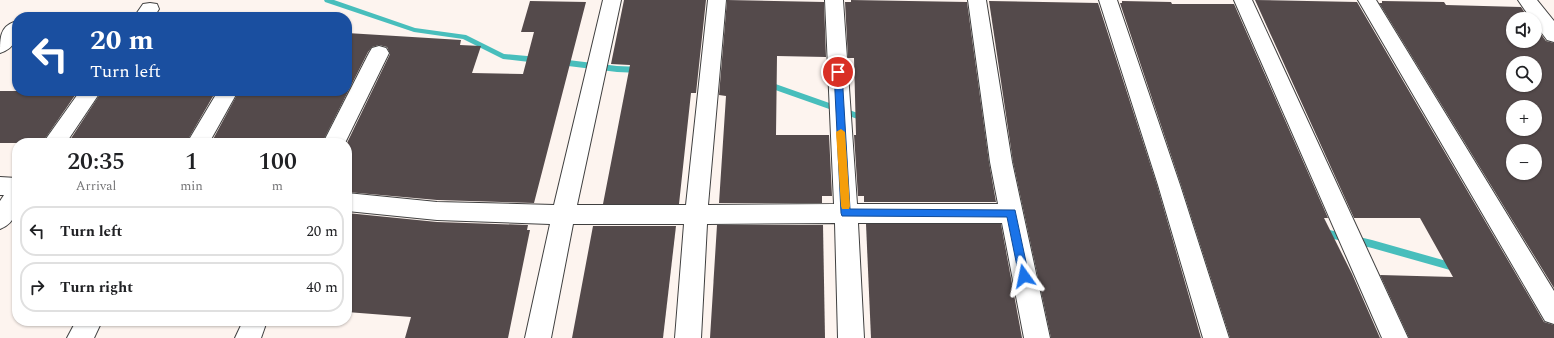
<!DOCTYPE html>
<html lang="en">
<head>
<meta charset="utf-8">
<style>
  body { margin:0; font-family:Spectral,serif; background:#f6f6f6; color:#202124; height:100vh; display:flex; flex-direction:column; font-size:15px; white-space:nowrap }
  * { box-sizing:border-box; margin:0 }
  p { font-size:13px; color:#757577 }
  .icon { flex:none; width:22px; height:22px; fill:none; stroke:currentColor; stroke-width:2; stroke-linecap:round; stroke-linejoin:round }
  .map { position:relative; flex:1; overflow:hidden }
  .side { position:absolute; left:12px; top:138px; width:340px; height:188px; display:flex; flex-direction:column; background:#fff; border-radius:16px; box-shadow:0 1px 3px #0004 }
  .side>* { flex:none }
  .hud { position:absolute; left:12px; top:12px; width:340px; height:84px; border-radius:16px; box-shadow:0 1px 3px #0004; background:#1a4fa0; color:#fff; overflow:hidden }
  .buttons { position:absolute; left:1506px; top:12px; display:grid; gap:8px }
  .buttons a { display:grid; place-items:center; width:36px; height:36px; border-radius:50%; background:#fff; box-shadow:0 1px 3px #0004; font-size:20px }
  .pin { position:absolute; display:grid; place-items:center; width:34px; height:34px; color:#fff; margin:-17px; border:2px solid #fff; border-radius:50%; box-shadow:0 1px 4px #0007 }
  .me { position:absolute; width:44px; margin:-22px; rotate:348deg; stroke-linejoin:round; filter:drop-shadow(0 0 3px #0008) }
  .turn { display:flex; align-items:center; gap:14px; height:84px; padding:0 12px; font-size:18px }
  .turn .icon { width:52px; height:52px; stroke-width:2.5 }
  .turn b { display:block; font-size:28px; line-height:34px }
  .eta { display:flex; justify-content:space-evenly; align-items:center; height:68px; text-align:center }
  .eta b { font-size:24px; font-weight:600; line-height:28px }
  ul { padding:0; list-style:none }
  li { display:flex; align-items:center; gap:12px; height:50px; margin:0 8px 6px; padding:0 4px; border:2px solid #e0e0e0; border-radius:16px }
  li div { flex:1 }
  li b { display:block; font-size:15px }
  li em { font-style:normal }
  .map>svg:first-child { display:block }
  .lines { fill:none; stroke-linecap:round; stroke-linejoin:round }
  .stream { fill:#48bebc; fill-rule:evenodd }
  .building { fill:#544a4b; fill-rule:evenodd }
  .minor-casing { stroke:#404040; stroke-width:2 }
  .minor { fill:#fff; fill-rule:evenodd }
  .route { fill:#1a73e8; stroke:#114b97 }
  .slow { fill:#f59e0b }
</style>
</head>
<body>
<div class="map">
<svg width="1554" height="338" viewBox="0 0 1554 338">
  <rect width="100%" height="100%" fill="#fdf4ef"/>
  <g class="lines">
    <g class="stream">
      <polygon points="324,0 334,0 415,28 466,35 504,54 538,57 542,60 538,63 503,59 463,39 414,32 325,2"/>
      <polygon points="560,59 617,66 640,67 644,70 640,73 617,72 560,65 556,62"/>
      <polygon points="767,81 869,117 870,119 866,122 764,86 763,84 764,82"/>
      <polygon points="1321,228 1372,240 1457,264 1460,265 1461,268 1460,271 1457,272 1372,248 1321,236 1318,235 1317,232 1318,229"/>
    </g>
  </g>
  <g class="building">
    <polygon points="624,0 706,0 696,93 691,93 679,204 603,204 630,65 611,64"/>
    <polygon points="727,0 824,2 826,57 777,56 776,135 829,135 832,196 822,196 822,203 719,203 726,96 719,95"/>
    <polygon points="851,0 967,2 989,162 996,202 864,202 864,196 858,196 854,135 856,135 854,58 848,58 845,2 851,2"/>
    <polygon points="1255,0 1357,2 1544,322 1554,325 1554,338 1409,338 1380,275 1453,277 1420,218 1354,218"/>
    <polygon points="530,1 586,2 534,203 437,200 347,192 347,143 390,54 387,47 379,45 372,47 368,52 322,143 211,143 239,91 347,91 347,33 461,40 460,45 481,46 472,73 523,74 534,32 521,32"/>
    <polygon points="989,1 1098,3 1157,185 1201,338 1051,338 1013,162"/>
    <polygon points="1122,1 1171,2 1172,4 1234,4 1328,218 1324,218 1352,274 1380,338 1230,338 1181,185 1120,3 1122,3"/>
    <path d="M 1382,1 L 1444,2 L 1446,5 L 1521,7 L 1529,19 L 1513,19 L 1513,41 L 1535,41 L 1535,26 L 1546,41 L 1554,43 L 1554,288 L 1379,3 L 1382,3 ZM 1513,63 L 1535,63 L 1535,85 L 1513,85 ZM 1513,107 L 1535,107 L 1535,129 L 1513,129 ZM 1513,151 L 1535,151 L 1535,173 L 1513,173 Z"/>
    <polygon points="0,91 78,91 42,143 0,143"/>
    <polygon points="102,91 216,91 186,143 68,143"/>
    <polygon points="347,213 437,222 528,225 527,230 530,230 508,338 405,338 411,317 347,312"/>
    <polygon points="866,224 1001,224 1022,338 871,338"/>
    <polygon points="717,225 823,225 825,338 710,338"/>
    <polygon points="593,226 676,226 663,338 572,338"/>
  </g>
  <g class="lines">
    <g class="minor-casing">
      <g id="minor">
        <polygon points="603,0 621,0 577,205 686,205 708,0 726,0 708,205 834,204 825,0 843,0 857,204 998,204 990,162 968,0 986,0 1012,162 1050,338 1024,338 1002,223 858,223 864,338 838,338 835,223 707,224 701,338 675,338 684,224 573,224 551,338 525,338 550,224 437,220 347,211 347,193 437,202 554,205"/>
        <polygon points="1099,0 1117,0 1180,185 1229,338 1203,338 1158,185"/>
        <polygon points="1234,0 1252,0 1408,338 1382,338"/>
        <polygon points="1358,0 1376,0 1554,291 1554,324 1545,321"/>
        <polygon points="1518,0 1537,0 1554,21 1554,42 1547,40 1535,24 1535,19 1531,19"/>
        <polygon points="150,3 157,4 159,9 154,17 134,17 143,4"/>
        <path d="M 14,22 L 17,23 C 17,37 16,48 0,53 C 0,38 0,27 14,22 Z"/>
        <polygon points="379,46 386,48 389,53 345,143 323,143 369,53 372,48"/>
        <polygon points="80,91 101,91 66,143 43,143"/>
        <polygon points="218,91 238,91 209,143 187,143"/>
        <path d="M 0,177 L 17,178 C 17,197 22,221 0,229 L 0,201 L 4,195 L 0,195 Z"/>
        <polygon points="76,321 102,321 94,338 67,338"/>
        <polygon points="243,321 267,321 261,338 235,338"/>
      </g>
    </g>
    <use href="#minor" class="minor"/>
  </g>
  <polygon class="route" points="838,69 842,72 850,209 1015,210 1029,276 1028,279 1024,280 1020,279 1019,276 1007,217 842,216 841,213 834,72"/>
  <polygon class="slow" points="841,129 845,132 850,206 849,209 842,209 841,206 836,132"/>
</svg>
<div class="buttons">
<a><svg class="icon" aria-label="sound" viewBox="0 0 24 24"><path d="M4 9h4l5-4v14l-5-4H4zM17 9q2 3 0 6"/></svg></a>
<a><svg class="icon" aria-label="search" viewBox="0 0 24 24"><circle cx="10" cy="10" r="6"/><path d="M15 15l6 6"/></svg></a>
<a>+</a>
<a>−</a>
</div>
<div class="pin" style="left:838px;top:72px;background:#d93025"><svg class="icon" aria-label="arrive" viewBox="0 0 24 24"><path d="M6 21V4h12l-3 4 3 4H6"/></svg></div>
<svg class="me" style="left:1024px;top:276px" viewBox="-20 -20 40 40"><path d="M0-17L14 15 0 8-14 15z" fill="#1a73e8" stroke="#fff" stroke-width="4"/></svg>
<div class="hud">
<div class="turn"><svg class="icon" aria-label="left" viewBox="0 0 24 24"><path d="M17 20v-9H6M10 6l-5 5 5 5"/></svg><div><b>20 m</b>Turn left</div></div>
</div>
<section class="side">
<div class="eta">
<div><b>20:35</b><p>Arrival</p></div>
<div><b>1</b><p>min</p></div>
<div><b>100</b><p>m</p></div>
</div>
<ul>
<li><svg class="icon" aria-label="left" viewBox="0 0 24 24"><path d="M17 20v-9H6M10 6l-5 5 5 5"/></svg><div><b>Turn left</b></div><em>20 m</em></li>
<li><svg class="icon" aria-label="right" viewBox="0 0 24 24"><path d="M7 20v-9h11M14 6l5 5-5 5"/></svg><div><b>Turn right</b></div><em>40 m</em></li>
</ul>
</section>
</div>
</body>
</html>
